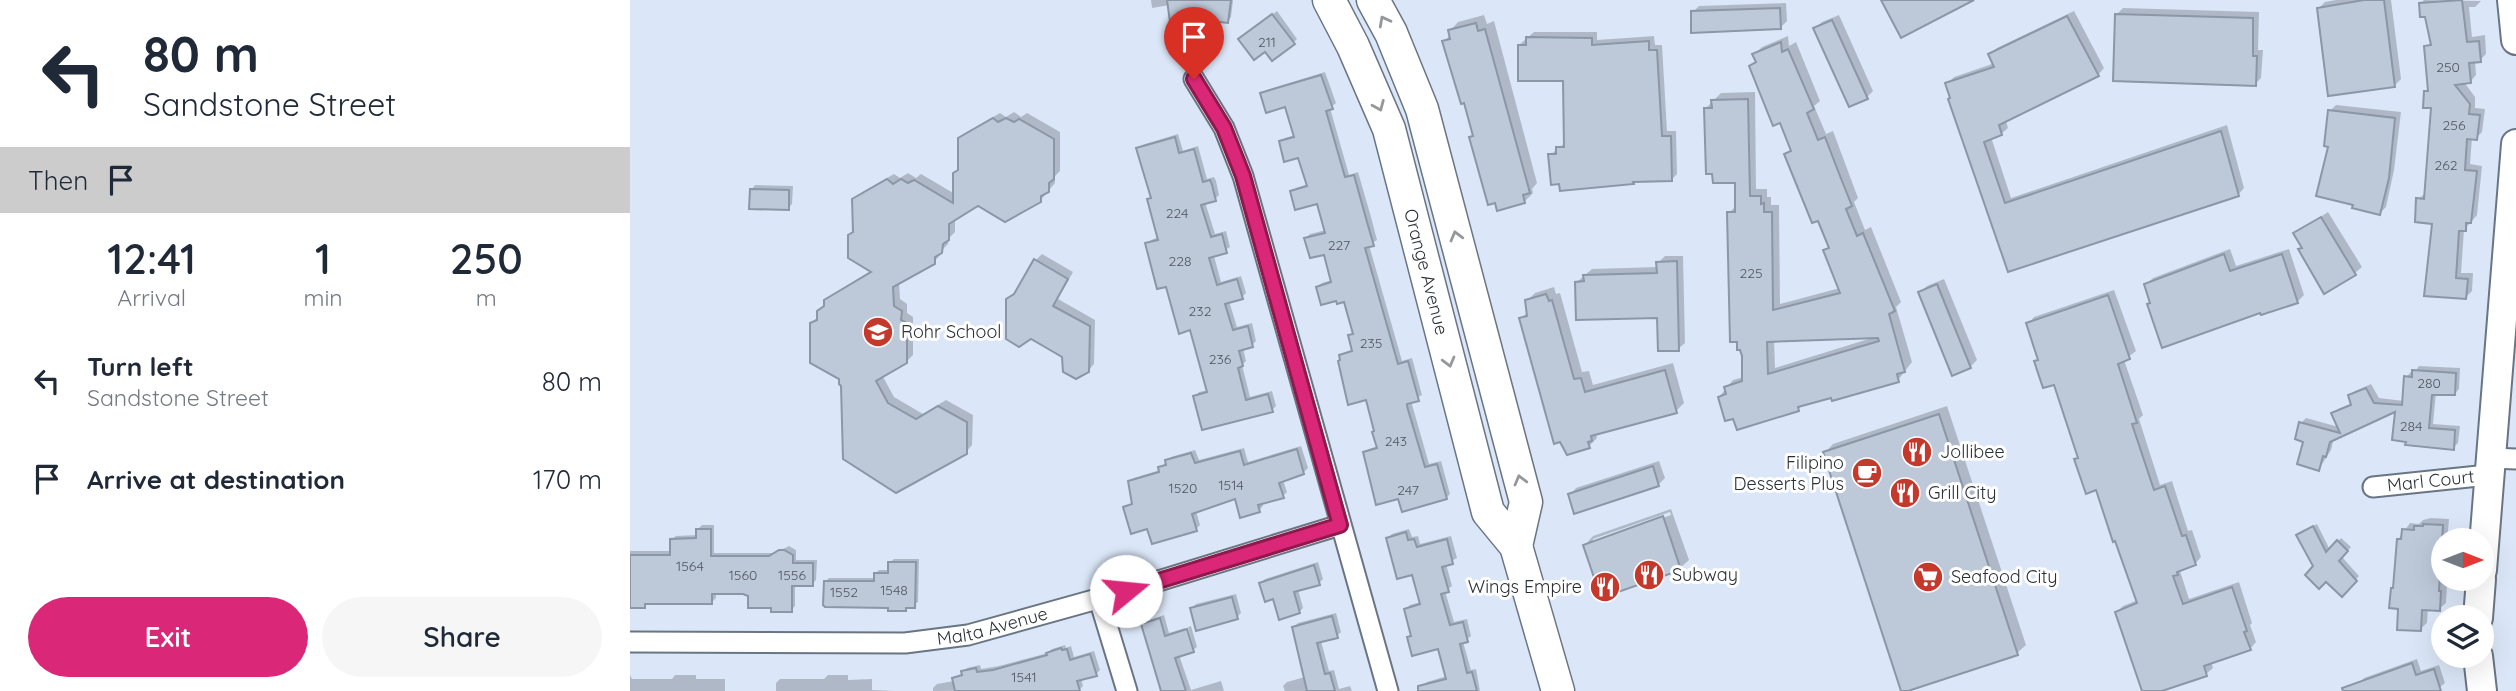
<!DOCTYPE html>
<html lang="en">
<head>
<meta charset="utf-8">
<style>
  body { margin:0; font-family:Quicksand,sans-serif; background:#f6f6f7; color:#1f2937; height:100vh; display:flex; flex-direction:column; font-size:26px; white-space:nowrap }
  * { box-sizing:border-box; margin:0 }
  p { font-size:23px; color:#747a83 }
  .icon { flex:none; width:38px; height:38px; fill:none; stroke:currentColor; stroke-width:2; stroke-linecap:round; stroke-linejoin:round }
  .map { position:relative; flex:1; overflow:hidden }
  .sheet { display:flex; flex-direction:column; background:#fff; width:630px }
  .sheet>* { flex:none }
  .guide { background:#fff; color:#1f2937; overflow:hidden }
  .needle { width:46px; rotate:90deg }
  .fabs { position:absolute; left:1801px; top:528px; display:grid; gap:14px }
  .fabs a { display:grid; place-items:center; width:63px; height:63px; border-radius:50%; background:#fff; box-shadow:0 7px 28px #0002; font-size:35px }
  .pin { position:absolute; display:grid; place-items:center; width:60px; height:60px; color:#fff; margin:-72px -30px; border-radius:50% 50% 50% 0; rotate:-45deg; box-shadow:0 0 7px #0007 }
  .pin .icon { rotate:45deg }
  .me { position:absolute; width:77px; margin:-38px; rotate:73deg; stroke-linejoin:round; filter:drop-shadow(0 0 5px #0008) }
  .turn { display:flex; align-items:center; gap:24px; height:147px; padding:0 28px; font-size:32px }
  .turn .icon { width:91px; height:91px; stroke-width:2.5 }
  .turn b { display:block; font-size:49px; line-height:60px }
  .then { display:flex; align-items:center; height:66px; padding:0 28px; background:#0003; gap:14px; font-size:26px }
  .eta { display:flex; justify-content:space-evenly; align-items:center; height:119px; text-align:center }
  .eta b { font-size:42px; font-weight:600; line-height:49px }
  .cta { display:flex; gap:14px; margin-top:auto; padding:14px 28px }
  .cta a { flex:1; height:80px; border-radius:42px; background:#db2777; color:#fff; font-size:28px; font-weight:600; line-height:80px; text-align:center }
  .cta a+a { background:#f6f6f7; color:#1f2937 }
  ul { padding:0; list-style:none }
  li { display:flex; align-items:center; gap:21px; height:98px; padding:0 28px }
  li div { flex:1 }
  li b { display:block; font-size:26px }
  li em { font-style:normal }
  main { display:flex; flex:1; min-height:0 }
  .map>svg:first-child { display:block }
  .shadow { fill:#0003; fill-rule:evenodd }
  .building { fill:#bdc9d9; stroke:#8b96a6; stroke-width:2; fill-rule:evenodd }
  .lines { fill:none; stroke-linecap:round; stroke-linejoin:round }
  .street-casing { stroke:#6a7584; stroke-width:23 }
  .secondary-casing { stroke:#6a7584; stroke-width:32 }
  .primary-casing { stroke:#6a7584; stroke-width:35 }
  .street { stroke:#fff; stroke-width:19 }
  .secondary { stroke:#fff; stroke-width:28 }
  .primary { stroke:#fff; stroke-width:32 }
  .oneway { stroke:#95989b }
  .route-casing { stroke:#8e194d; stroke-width:18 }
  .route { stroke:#db2777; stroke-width:12 }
  .labels { text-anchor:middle; stroke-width:6; stroke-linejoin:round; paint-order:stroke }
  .number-label { font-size:14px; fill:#505660 }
  .street-label { font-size:18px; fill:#2b3037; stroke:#fff }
  .poi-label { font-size:18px; fill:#2b3037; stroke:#fff; text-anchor:start }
</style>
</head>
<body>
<main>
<section class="sheet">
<div class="guide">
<div class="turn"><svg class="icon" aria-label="left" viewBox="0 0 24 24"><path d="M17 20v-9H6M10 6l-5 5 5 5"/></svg><div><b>80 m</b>Sandstone Street</div></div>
<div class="then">Then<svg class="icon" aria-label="arrive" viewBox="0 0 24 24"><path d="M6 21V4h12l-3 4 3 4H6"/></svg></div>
</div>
<div class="eta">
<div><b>12:41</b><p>Arrival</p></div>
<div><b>1</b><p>min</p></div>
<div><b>250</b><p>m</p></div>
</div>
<ul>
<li><svg class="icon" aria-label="left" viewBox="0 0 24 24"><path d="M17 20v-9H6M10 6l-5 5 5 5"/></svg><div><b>Turn left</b><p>Sandstone Street</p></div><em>80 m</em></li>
<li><svg class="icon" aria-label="arrive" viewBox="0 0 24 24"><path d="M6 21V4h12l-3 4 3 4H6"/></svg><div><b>Arrive at destination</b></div><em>170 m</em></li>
</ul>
<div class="cta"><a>Exit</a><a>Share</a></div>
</section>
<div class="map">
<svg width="1886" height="691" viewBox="0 0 1886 691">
  <rect width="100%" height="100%" fill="#dbe7f8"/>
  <g class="shadow">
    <polygon points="521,0 603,0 601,17 597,22 540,5 522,8"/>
    <polygon points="1706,0 1761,0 1771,79 1764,86 1689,8 1695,2"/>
    <polygon points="1794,0 1851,1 1845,7 1839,7 1842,37 1855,35 1856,54 1850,60 1845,60 1846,75 1840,82 1834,82 1845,97 1845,108 1855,109 1852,132 1846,138 1842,138 1840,164 1852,166 1847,215 1834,230 1831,273 1843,273 1842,291 1836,297 1796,295 1804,222 1788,199 1796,193 1803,107 1796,92 1799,88 1796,47 1802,41 1797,15 1790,4"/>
    <polygon points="1156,3 1157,21 1150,28 1063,12 1069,6"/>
    <polygon points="1493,8 1629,12 1628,50 1633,50 1631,78 1625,84 1487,14"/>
    <polygon points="647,11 667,39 663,43 636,49 615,35"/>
    <polygon points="1444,11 1474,68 1468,75 1376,121 1378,128 1371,134 1361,137 1381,198 1597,125 1614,188 1608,195 1379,270 1317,84 1324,77 1365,63 1360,54 1367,48"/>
    <polygon points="854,15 857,24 864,21 907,183 902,189 903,193 894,202 841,137 844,134 814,41 821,35 820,31 828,22"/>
    <polygon points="1209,15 1243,91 1237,97 1185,29 1192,22"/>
    <polygon points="904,32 967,32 967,40 1024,36 1025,45 1032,45 1037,131 1046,131 1047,174 1041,180 1005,180 1003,183 920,155 936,142 935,79 889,45"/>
    <path d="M 1158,36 L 1159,46 L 1166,42 L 1190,101 L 1184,106 L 1196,134 L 1203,131 L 1228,198 L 1224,202 L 1235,230 L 1241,227 L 1271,302 L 1266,307 L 1282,362 L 1268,380 L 1174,404 L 1168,409 L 1104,417 L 1089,397 L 1103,380 L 1114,377 L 1114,356 L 1099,213 L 1107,205 L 1106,181 L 1075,109 L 1091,93 L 1125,92 L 1126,189 L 1137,189 L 1137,197 L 1141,197 L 1141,205 L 1149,205 L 1150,304 L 1210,288 L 1195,250 L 1200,246 L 1156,154 L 1162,148 L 1151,121 L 1121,66 L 1127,60 L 1124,55 L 1132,47 ZM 1245,337 L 1145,368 L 1144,340 Z"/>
    <polygon points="695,72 706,103 700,108 719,175 728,172 741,217 747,240 739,245 772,361 782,358 792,395 781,401 799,464 811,461 820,494 816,498 769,497 735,453 739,449 748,446 737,398 711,355 723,349 720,336 724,331 715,300 687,287 692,283 702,280 695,252 676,238 680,234 696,230 688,201 662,192 666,188 678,184 670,156 651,142 655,138 665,135 656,105 632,94 636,90"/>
    <polygon points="1706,105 1771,112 1764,170 1756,207 1750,213 1700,145 1700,111"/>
    <polygon points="384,112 391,117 397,113 430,132 430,171 425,176 425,183 410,201 348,204 325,218 325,232 319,238 318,244 310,252 310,255 304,262 269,282 270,299 277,304 277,313 283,317 283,355 276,362 252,375 264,397 293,414 316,400 343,415 342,445 336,452 213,385 182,324 203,294 242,270 224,231 224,200 231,193 264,174 270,178 278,173 286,178 291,174 325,194 330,169 330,138 337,132 370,113 376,117"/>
    <polygon points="548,134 553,151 568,146 577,179 584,177 586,181 589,195 585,199 575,202 585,234 596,231 600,247 584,256 591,282 611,276 616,293 612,297 599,301 607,327 622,323 626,341 622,345 613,348 616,361 612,365 620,397 642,391 646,406 642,410 565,396 569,392 578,390 562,328 517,244 521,240 529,237 519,200 522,196 508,149 512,145"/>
    <polygon points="125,185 163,186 162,204 158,208 121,190"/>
    <polygon points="1698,212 1732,267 1725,273 1694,291 1670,249 1673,246 1665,234"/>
    <polygon points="1600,249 1606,266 1659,249 1674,295 1667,302 1522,302 1516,284 1523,278"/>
    <polygon points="412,254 443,272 428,299 465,320 464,364 458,371 434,356 377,300 388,291 405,261"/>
    <polygon points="1035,256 1053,256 1055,343 1048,349 1029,316 947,282 962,269 1028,267 1028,263"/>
    <polygon points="1314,279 1347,360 1340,367 1290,293 1297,286"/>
    <polygon points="924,287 926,294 930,293 952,372 959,371 963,385 1043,363 1054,403 1046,411 966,434 967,438 959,446 890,319 898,312 897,301 905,293"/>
    <polygon points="1484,290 1506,351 1494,360 1513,415 1509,419 1530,485 1542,481 1558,531 1562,530 1571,557 1565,564 1550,571 1559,599 1609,582 1622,623 1620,625 1626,642 1620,649 1581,662 1583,668 1576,674 1515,691 1487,612 1493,606 1508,600 1467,488 1450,456 1426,382 1406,361 1409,358 1398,324 1404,317"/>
    <polygon points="1789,366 1830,368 1829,389 1824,394 1806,393 1803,424 1830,426 1828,443 1823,448 1778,440 1767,409 1704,438 1701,450 1689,469 1675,440 1671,423 1676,418 1709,427 1703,414 1708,409 1722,403 1720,396 1725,391 1741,384 1749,398 1774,401 1776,377 1781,372 1784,373"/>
    <polygon points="1317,406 1396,645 1387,653 1273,691 1195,453 1203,444"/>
    <polygon points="671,446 678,468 674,472 653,480 657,492 653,496 632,502 633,506 629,510 606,497 566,511 570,525 566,529 518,527 495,508 504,502 500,482 504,478 530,470 530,468 541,457 565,450 569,460 614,448 618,462"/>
    <polygon points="1029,461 1035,478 1029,484 946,512 940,495 946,488"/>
    <path d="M 1041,509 L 1059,560 L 1050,568 L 955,545 L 963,536 ZM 1040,512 L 1041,515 L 963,543 L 963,539 Z"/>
    <polygon points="1801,518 1819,519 1817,541 1813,541 1813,579 1815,579 1815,585 1817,585 1816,603 1809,609 1798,608 1797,623 1790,629 1770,607 1765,586 1768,540 1780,523 1789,524 1793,520"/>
    <polygon points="1687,524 1700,550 1711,538 1721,547 1712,557 1729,576 1712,594 1685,566 1672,532"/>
    <polygon points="72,525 84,525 84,553 145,553 159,546 166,550 166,560 187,560 186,580 182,584 165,584 165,606 161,610 143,606 120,594 86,593 86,598 82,602 17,602 14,606 0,606 0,551 41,551 41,540 46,536 68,535 68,529"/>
    <polygon points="779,529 782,537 788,536 790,544 821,536 827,558 816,564 822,586 815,591 824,622 837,619 841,636 833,642 841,670 846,669 850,691 794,691 792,686 797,682 817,676 809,646 779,637 782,634 776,609 780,605 791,602 783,573 758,538 762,534"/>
    <polygon points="264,559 289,559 288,602 275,610 195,582 199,578 245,578 245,574 249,570 259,570 259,563"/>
    <polygon points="688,562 693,579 689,583 668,589 673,608 669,612 631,583 635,579"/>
    <polygon points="606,594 611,613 607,617 562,608 566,604"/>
    <polygon points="706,613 711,632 707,636 691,641 699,671 704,670 709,689 720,686 722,691 655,691 653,686 657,682 675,677 664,627 668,623"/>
    <polygon points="534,615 539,633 555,628 561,651 549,655 561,690 591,681 594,691 543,691 513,625 517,621"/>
    <polygon points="561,626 567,647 564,649 558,627"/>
    <polygon points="435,645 436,648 441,646 444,657 464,651 470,670 466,674 451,678 453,686 449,690 303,691 303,688 307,684 324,681 324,679 333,673 337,668 350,665 351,669 369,666 418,653 422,649"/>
    <polygon points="1787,659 1791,671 1809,665 1815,683 1809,688 1800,691 1731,691 1729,684 1734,678"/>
    <polygon points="0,675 2,679 42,679 45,675 66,675 66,679 95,679 95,691 0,691"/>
    <polygon points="198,675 218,675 218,680 242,679 242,690 265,691 146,691 146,683 150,679 194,679"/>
  </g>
  <g class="building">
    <polygon points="537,0 601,0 598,23 560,19 540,22"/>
    <polygon points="1251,0 1344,0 1271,38"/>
    <polygon points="1734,0 1754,0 1765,87 1698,96 1687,8"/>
    <polygon points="1832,0 1837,42 1849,41 1851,62 1839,63 1841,83 1825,85 1840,104 1839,114 1850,115 1847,140 1837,139 1835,170 1847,171 1841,223 1836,223 1836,231 1829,231 1826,278 1838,279 1836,299 1794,296 1802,224 1785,222 1786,198 1794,199 1801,108 1793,108 1794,91 1798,91 1794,46 1801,45 1795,17 1790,17 1789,3"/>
    <polygon points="1150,8 1151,29 1061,33 1061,11"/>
    <polygon points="642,14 665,44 642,61 635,52 624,60 608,39"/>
    <polygon points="1485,14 1623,18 1623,56 1627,56 1626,86 1483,81"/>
    <polygon points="1437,16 1469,76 1369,125 1372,135 1354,142 1375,203 1591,131 1609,196 1378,272 1318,99 1320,98 1315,83 1364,67 1358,54"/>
    <polygon points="1202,20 1238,99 1219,107 1183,28"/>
    <polygon points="846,23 848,31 855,29 900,193 893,195 895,203 867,211 865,203 858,205 839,137 843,136 834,103 831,104 812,41 820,39 818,30"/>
    <polygon points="896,37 962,38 962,45 1019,41 1019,50 1027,50 1032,136 1041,136 1042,181 1003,182 1004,184 930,191 929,184 921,185 918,154 926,154 926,147 934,147 933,81 888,81 888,45 896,45"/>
    <path d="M 1151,42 L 1152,52 L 1158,49 L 1184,109 L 1177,113 L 1188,140 L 1195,137 L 1210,176 L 1222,206 L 1216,209 L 1227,236 L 1233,233 L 1265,311 L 1259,314 L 1275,372 L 1267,374 L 1269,382 L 1202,401 L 1201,398 L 1168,407 L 1169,411 L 1107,430 L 1103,419 L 1095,421 L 1088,397 L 1096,394 L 1094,387 L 1112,381 L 1112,356 L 1110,350 L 1107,350 L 1107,342 L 1100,342 L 1097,212 L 1105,212 L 1105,183 L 1083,183 L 1082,174 L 1076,174 L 1074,108 L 1082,108 L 1081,100 L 1118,99 L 1120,196 L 1131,196 L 1131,204 L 1134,203 L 1134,212 L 1142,212 L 1143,310 L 1210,293 L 1193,250 L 1199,248 L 1188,221 L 1182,223 L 1154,154 L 1161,151 L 1150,123 L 1143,126 L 1119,66 L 1126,62 L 1122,54 ZM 1248,338 L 1249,341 L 1138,374 L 1137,342 Z"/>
    <polygon points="691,75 703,109 696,111 715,177 724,175 737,222 744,246 735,248 768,364 778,361 789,401 777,404 777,406 795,467 807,464 817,499 772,512 768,499 746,505 733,452 747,448 742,432 744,431 736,400 718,405 708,361 710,360 709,355 722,351 718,335 723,334 714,302 707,304 706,301 691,305 686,287 701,282 694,255 680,258 674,238 695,233 687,204 665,210 660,191 677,186 668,158 654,162 649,141 664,137 655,107 636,113 630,93"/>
    <polygon points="1698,110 1765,118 1759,178 1750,215 1722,208 1723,205 1686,196 1698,147 1694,146"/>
    <polygon points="363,118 368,122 376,118 384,122 389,119 424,139 424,179 419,183 419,192 411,196 411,202 375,222 348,206 319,224 319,240 313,244 312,253 305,257 305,264 263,287 264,306 272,311 271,320 277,323 277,363 246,381 258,403 286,419 308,406 337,422 337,454 266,493 213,459 211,386 209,384 209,379 180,363 180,323 187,320 187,311 194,306 194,300 241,272 218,258 218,235 223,232 222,199 257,179 263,184 271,179 278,183 284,180 323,203 323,173 328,170 328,138"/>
    <polygon points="545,137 549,153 564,149 573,182 580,180 582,185 586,201 571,205 581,237 592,234 597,253 579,258 587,285 607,279 613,299 595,304 603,330 618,326 623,347 609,351 613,366 608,368 616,400 638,394 643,412 572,430 563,396 577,392 560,330 549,334 536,287 527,289 515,243 528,240 517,199 521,198 506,148"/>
    <polygon points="120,189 159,190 159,210 119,209"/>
    <polygon points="1691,217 1726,275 1694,294 1668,249 1672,248 1663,233"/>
    <polygon points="1594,254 1600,271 1652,254 1668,303 1631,315 1630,313 1532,348 1517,304 1520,303 1514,284"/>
    <polygon points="404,259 438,279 423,306 460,326 459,372 446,379 433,372 432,357 401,339 389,347 376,339 376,299 384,294"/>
    <polygon points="1047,261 1049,351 1028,351 1027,318 946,320 945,282 954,281 953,275 1027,273 1026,262"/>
    <polygon points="1307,284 1341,368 1322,376 1288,292"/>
    <polygon points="916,294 919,301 922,300 944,379 951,378 955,392 1035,370 1047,413 961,436 962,441 958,442 960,448 937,455 930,442 924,444 889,318 897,316 895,300"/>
    <polygon points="1478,295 1500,359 1488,364 1507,423 1502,424 1524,490 1535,486 1552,536 1556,535 1566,565 1547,572 1548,575 1543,576 1553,604 1602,587 1617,631 1614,632 1621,650 1574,666 1577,676 1532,691 1512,691 1485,612 1507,603 1485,541 1483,542 1466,490 1456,494 1444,459 1448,458 1424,385 1413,388 1404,361 1408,360 1396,323"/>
    <polygon points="1782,370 1826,373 1825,395 1802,395 1799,428 1825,430 1824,450 1775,445 1776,442 1762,440 1765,412 1700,442 1696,457 1693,456 1689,471 1667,464 1673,442 1665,439 1669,422 1710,433 1701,413 1721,405 1718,395 1736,388 1744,403 1772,405 1774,376 1782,377"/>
    <polygon points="1309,414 1388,655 1278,691 1271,691 1193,452"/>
    <polygon points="667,449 674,474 649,483 654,498 628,505 630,512 610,518 605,499 562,514 567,531 522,544 517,529 501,534 493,507 502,504 498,481 529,472 528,467 536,465 535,460 561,453 565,463 610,451 614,465"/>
    <polygon points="1023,466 1029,486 944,514 938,494"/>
    <polygon points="1033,516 1051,570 971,598 953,545"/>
    <polygon points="1793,524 1813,525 1809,591 1811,591 1810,611 1792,610 1791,631 1767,630 1768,609 1759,608 1761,588 1763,588 1767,539 1771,539 1772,529 1784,530 1784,526 1793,526"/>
    <polygon points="1683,526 1696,552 1707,540 1718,551 1709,561 1727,581 1712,597 1696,582 1689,589 1675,575 1683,566 1666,535"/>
    <polygon points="66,529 81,529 81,556 139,556 149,550 154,550 163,555 163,563 183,563 183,586 162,586 162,612 141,612 141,608 118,608 118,596 113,594 82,594 82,604 15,604 15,608 0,608 0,555 40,555 40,539 66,538"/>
    <polygon points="776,532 778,540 784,539 787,547 817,539 823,564 812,567 819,592 811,594 820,625 833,622 838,642 830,644 837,673 842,672 847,691 788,691 788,686 816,679 808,649 782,656 777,637 781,636 774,609 790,604 782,575 767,579 756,538"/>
    <polygon points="258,562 286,562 285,608 276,608 276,611 258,611 258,608 195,607 193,605 194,581 244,581 244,573 258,573"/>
    <polygon points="684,565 690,585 664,592 670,613 649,620 643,599 635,602 629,583"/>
    <polygon points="602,597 608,619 566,631 560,608"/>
    <polygon points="702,616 708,638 687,643 695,674 700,673 705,691 677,691 662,627"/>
    <polygon points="530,618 535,636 557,629 564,652 545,658 556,691 531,691 511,624"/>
    <polygon points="431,648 432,650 437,649 440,660 460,654 467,676 447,681 450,691 325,691 322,678 332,675 331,671 346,668 347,672 363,670 417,655 416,653"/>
    <polygon points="1782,663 1786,675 1804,669 1811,691 1713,691 1712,688"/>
  </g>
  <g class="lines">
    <g class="street-casing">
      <g id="street">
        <polyline points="564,79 594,128 613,176 758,691"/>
        <polyline points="1861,458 1886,459"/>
        <path id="s1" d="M 1743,487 L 1858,475"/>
        <polyline points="469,599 497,691"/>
        <path id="s2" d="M 0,642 L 275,643 L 338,635 L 496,591 L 710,525"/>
      </g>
    </g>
    <g class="secondary-casing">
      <g id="secondary">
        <polyline points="1882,0 1886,40"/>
        <polyline points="1852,570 1886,144"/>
        <polyline points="1848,618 1851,579"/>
        <polyline points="1848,656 1852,691"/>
      </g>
    </g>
    <g class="primary-casing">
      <g id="primary">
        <path id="s3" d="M 699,0 L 723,46 L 759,129 L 858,512 L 886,546 L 928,691"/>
        <polyline points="743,0 761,33 792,109 896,502 886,546"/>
      </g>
    </g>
    <use href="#street" class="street"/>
    <use href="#secondary" class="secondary"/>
    <use href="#primary" class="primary"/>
  </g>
  <defs><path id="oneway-chevron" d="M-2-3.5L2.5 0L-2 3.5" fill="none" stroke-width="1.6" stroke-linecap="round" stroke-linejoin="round" transform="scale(1.75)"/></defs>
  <g class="oneway">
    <use href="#oneway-chevron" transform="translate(754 21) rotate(-118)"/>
    <use href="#oneway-chevron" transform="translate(749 106) rotate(67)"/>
    <use href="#oneway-chevron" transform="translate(826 236) rotate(-105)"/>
    <use href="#oneway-chevron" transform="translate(819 362) rotate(75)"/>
    <use href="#oneway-chevron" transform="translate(890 480) rotate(-105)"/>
  </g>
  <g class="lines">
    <g class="route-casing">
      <polyline id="route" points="496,591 710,525 613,176 594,128 564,79"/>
    </g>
    <use href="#route" class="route"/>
  </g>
  <defs>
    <g id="school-disc" transform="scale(1.575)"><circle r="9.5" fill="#c5382c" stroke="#fff"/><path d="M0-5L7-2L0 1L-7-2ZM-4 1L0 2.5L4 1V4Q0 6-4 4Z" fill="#fff"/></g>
    <g id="restaurant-disc" transform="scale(1.575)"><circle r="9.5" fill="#c5382c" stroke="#fff"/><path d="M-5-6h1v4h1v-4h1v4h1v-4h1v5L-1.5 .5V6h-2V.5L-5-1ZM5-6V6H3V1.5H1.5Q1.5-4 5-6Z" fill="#fff"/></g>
    <g id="cafe-disc" transform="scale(1.575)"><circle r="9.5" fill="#c5382c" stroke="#fff"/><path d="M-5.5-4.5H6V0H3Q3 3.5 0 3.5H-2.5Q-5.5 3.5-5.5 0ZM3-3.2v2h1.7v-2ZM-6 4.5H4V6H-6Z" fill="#fff"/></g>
    <g id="supermarket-disc" transform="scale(1.575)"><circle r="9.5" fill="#c5382c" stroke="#fff"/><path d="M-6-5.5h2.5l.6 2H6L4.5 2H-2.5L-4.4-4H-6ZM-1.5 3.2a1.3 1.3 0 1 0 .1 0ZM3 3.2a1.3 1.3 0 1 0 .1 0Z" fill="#fff"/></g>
  </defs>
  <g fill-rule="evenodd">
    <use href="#school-disc" x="248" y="332"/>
    <use href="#restaurant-disc" x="1287" y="452"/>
    <use href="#cafe-disc" x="1237" y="473"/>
    <use href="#restaurant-disc" x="1275" y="493"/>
    <use href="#restaurant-disc" x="1019" y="575"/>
    <use href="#supermarket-disc" x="1298" y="577"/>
    <use href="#restaurant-disc" x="975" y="587"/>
  </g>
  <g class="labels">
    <g class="number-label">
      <text x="637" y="47">211</text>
      <text x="1818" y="72">250</text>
      <text x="1824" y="130">256</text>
      <text x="1816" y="170">262</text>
      <text x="547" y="218">224</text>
      <text x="709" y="250">227</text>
      <text x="550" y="266">228</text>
      <text x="1121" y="278">225</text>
      <text x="570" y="316">232</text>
      <text x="741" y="348">235</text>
      <text x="590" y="364">236</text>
      <text x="1799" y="388">280</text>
      <text x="1781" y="431">284</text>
      <text x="766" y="446">243</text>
      <text x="601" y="490">1514</text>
      <text x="553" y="493">1520</text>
      <text x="778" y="495">247</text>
      <text x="60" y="571">1564</text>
      <text x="113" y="580">1560</text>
      <text x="162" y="580">1556</text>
      <text x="264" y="595">1548</text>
      <text x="214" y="597">1552</text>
      <text x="394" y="682">1541</text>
    </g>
    <g class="street-label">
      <text dy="6" stroke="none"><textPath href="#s3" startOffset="290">Orange Avenue</textPath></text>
      <text dy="6" stroke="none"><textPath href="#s1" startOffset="58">Marl Court</textPath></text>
      <text dy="6" stroke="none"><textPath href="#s2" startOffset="364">Malta Avenue</textPath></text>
    </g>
    <g class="poi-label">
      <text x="271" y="338">Rohr School</text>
      <text x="1310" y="458">Jollibee</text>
      <text x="1214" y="469" text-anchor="end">Filipino<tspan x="1214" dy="21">Desserts Plus</tspan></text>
      <text x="1298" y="499">Grill City</text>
      <text x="1042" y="581">Subway</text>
      <text x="1321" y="583">Seafood City</text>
      <text x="952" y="593" text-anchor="end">Wings Empire</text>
    </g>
  </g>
</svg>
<div class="fabs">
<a><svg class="needle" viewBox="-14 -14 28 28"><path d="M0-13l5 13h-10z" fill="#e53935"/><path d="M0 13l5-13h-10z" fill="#747a83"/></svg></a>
<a><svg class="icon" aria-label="layers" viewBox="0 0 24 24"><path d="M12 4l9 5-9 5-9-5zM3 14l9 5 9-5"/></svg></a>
</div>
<div class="pin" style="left:564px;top:79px;background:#d93025"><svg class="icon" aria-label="arrive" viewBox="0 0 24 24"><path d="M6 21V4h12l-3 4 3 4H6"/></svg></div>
<svg class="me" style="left:496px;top:591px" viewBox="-20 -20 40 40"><circle r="19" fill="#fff"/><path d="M0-13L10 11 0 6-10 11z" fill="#db2777"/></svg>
</div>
</main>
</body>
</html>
